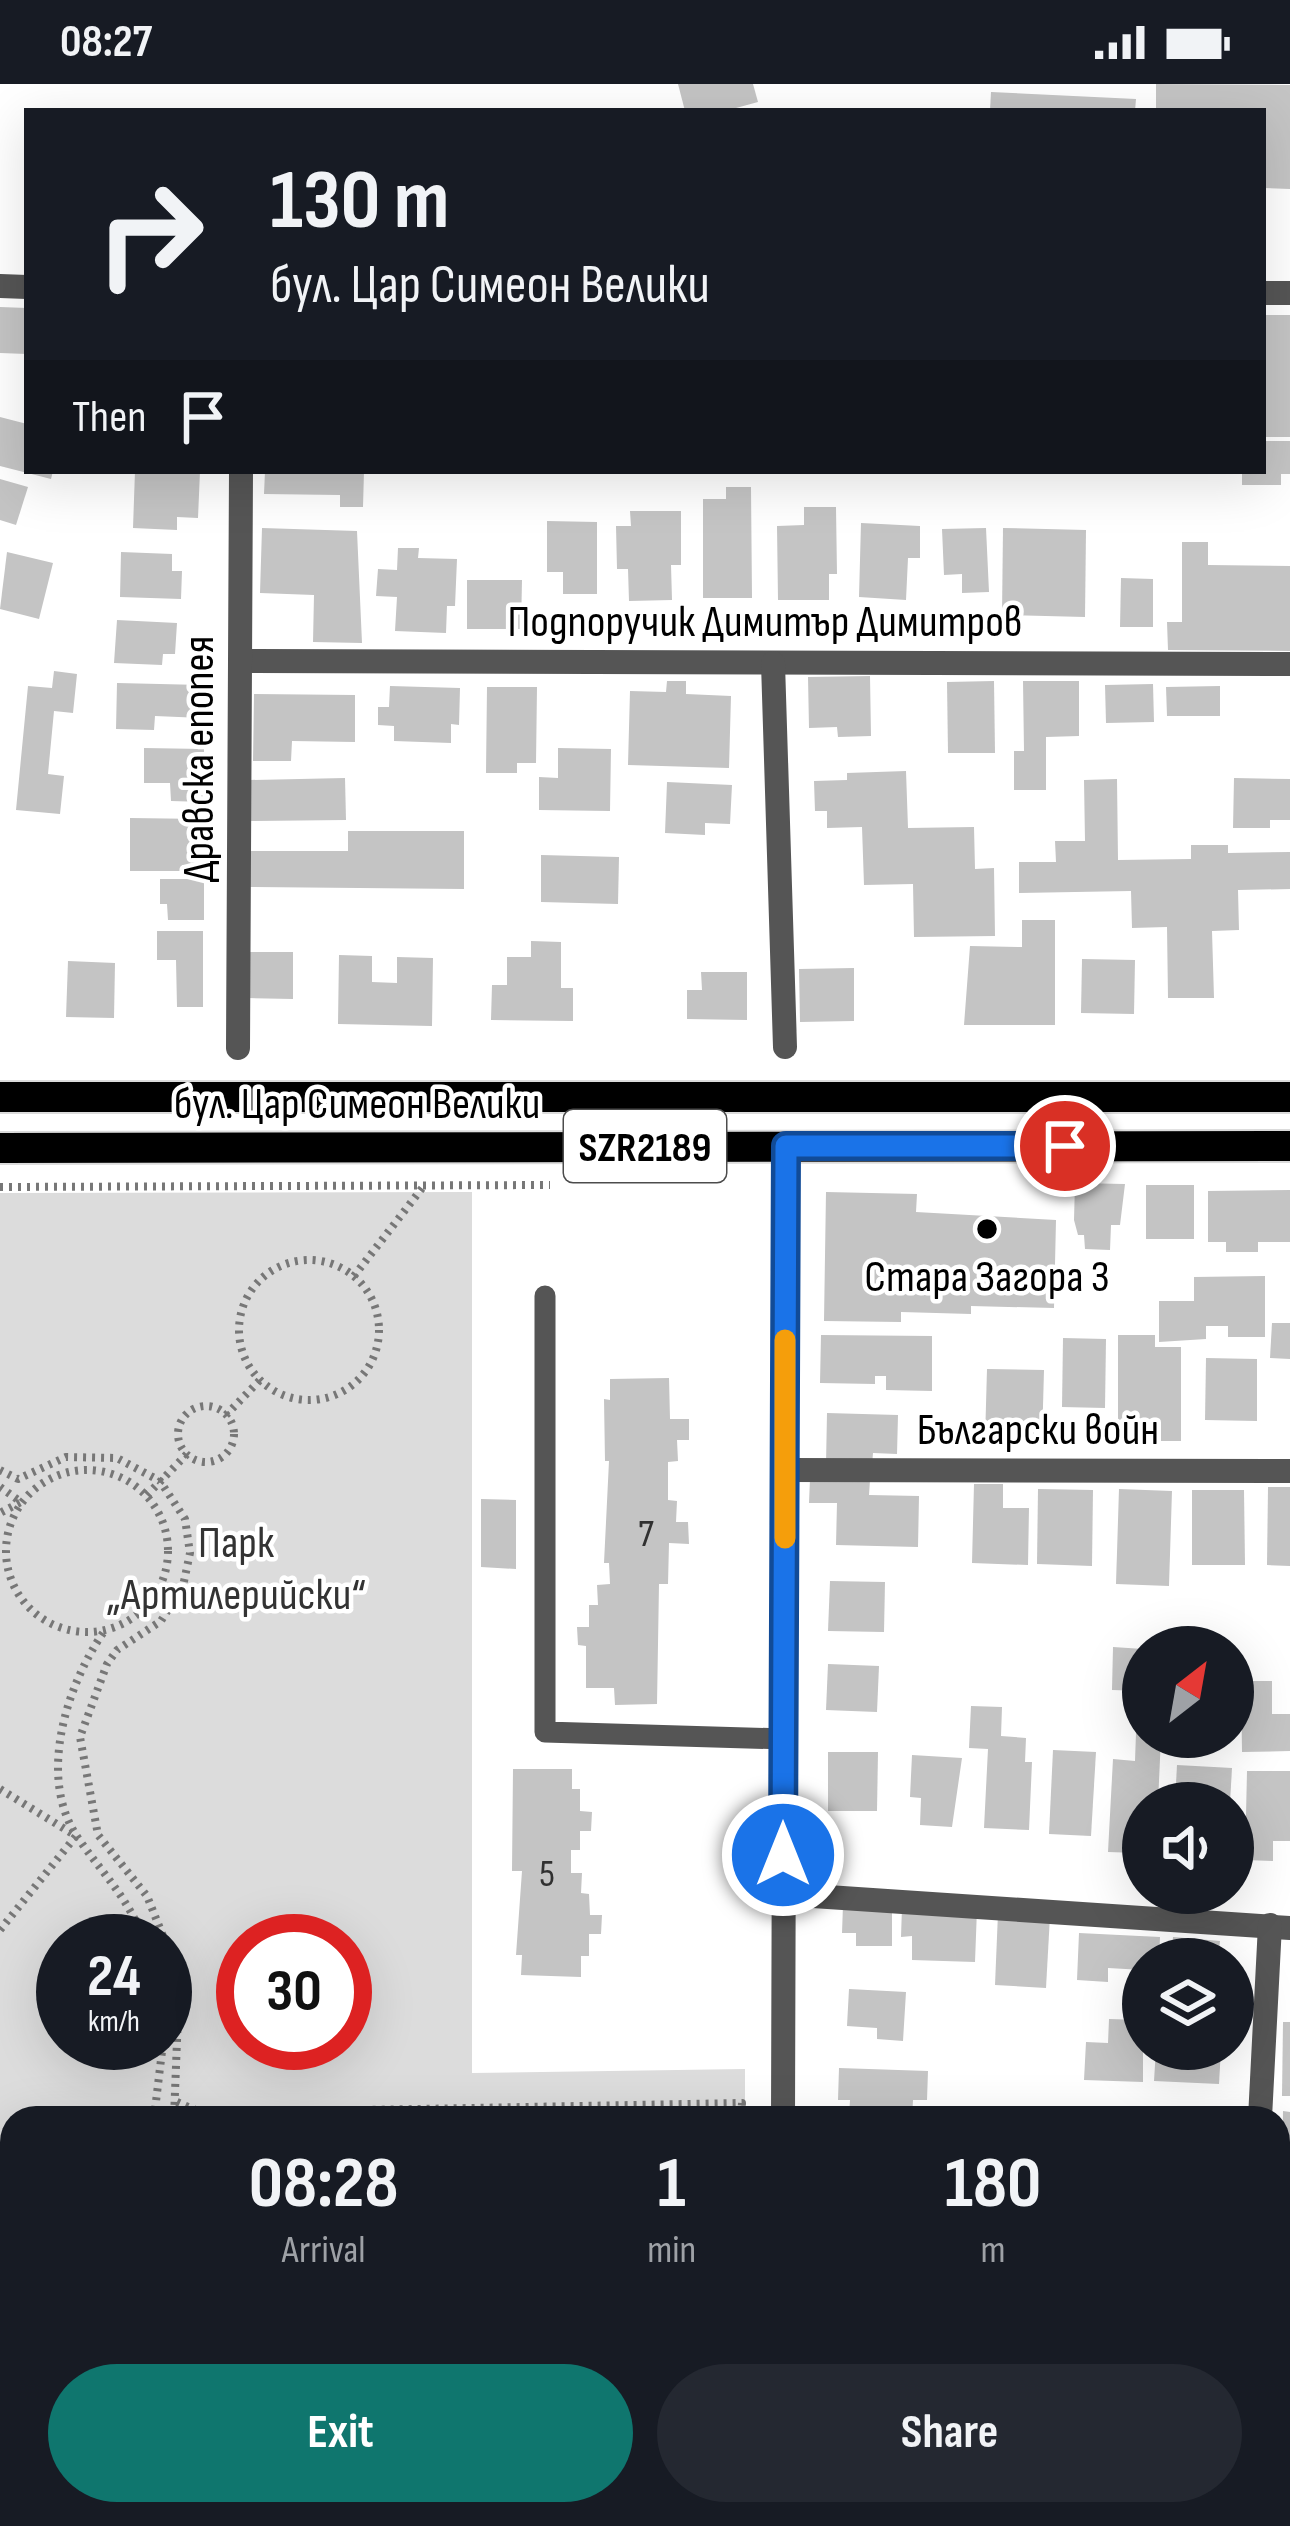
<!DOCTYPE html>
<html lang="en">
<head>
<meta charset="utf-8">
<style>
  body { margin:0; font-family:"Sofia Sans Condensed",sans-serif; background:#242831; color:#f1f3f6; height:100vh; display:flex; flex-direction:column; font-size:45px; white-space:nowrap }
  * { box-sizing:border-box; margin:0 }
  p { font-size:39px; color:#9ea1a6 }
  .icon { flex:none; width:66px; height:66px; fill:none; stroke:currentColor; stroke-width:2; stroke-linecap:round; stroke-linejoin:round }
  .map { position:relative; flex:1; overflow:hidden }
  .panel { position:absolute; left:0px; top:2022px; width:1290px; height:420px; display:flex; flex-direction:column; background:#171b24; border-radius:36px 36px 0 0; box-shadow:0 12px 48px #0002 }
  .panel>* { flex:none }
  .banner { position:absolute; left:24px; top:24px; width:1242px; height:366px; border-radius:0px; box-shadow:0 12px 48px #0002; background:#171b24; color:#f1f3f6; overflow:hidden }
  .needle { width:78px; rotate:31deg }
  .fabs { position:absolute; left:1122px; top:1542px; display:grid; gap:24px }
  .fabs a { display:grid; place-items:center; width:132px; height:132px; border-radius:50%; background:#171b24; box-shadow:0 12px 48px #0002; font-size:60px }
  .speed { position:absolute; left:36px; top:1830px; display:flex; gap:24px; font-size:60px; font-weight:700; text-align:center }
  .speed>* { display:grid; place-content:center; width:156px; height:156px; border-radius:50%; background:#171b24; box-shadow:0 12px 48px #0002; line-height:1 }
  .speed small { font-size:30px; font-weight:400 }
  .speed .limit { border:18px solid #d22; background:#fff; color:#111 }
  .pin { position:absolute; display:grid; place-items:center; width:102px; height:102px; color:#fff; margin:-51px; border:6px solid #fff; border-radius:50%; box-shadow:0 3px 12px #0007 }
  .me { position:absolute; width:132px; margin:-66px; rotate:0deg; stroke-linejoin:round; filter:drop-shadow(0 0 9px #0008) }
  .turn { display:flex; align-items:center; gap:42px; height:252px; padding:0 48px; font-size:54px }
  .turn .icon { width:156px; height:156px; stroke-width:2.5 }
  .turn b { display:block; font-size:84px; line-height:102px }
  .then { display:flex; align-items:center; height:114px; padding:0 48px; background:#0003; gap:24px; font-size:45px }
  .eta { display:flex; justify-content:space-evenly; align-items:center; height:204px; text-align:center }
  .eta b { font-size:72px; font-weight:700; line-height:84px }
  .button { display:flex; gap:24px; margin-top:auto; padding:24px 48px }
  .button a { flex:1; height:138px; border-radius:72px; background:#0f766e; color:#fff; font-size:48px; font-weight:700; line-height:138px; text-align:center }
  .button a+a { background:#242831; color:#f1f3f6 }
  .status { display:flex; justify-content:space-between; align-items:center; height:84px; padding:0 60px; background:#171b24; direction:ltr }
  .status svg { height:33px; fill:currentColor }
  .map>svg:first-child { display:block }
  .green { fill:#dcdcdc; fill-rule:evenodd }
  .building { fill:#c4c4c4 }
  .lines { fill:none; stroke-linecap:round; stroke-linejoin:round }
  .primary-casing { stroke:#dbdbdb; stroke-width:34 }
  .path { stroke:#777; stroke-width:8; stroke-dasharray:3 6; stroke-linecap:butt }
  .service { stroke:#555; stroke-width:21 }
  .minor { stroke:#555; stroke-width:24 }
  .primary { stroke:#000; stroke-width:30 }
  .route-casing { stroke:#114b97; stroke-width:30 }
  .route { stroke:#1a73e8; stroke-width:21 }
  .slow { stroke:#f59e0b; stroke-width:21 }
  .poi-dot { fill:#000; stroke:#fff; stroke-width:4.5 }
  .labels { text-anchor:middle; stroke-width:9; stroke-linejoin:round; paint-order:stroke }
  .number-label { font-size:39px; fill:#313131 }
  .shield { fill:#fff; stroke:#4c4c4c; stroke-width:3 }
  .shield-label { font-size:42px; font-weight:bold; fill:#000 }
  .street-label { font-size:45px; fill:#000; stroke:#fff }
  .poi-label { font-size:45px; fill:#000; stroke:#fff }
  .park-label { font-size:45px; fill:#333; stroke:#fff }
</style>
</head>
<body>
<div class="status"><b>08:27</b><svg viewBox="0 0 49 12"><path d="M0 12V9h3v3zM5 12V6h3v6zM10 12V3h3v9zM15 12V0h3v12zM26 1h20v11H26zM47 4h2v5h-2z"/></svg></div>
<div class="map">
<svg width="1290" height="2442" viewBox="0 0 1290 2442">
  <rect width="100%" height="100%" fill="#fff"/>
  <path class="green" d="M 472,1108 L 472,1989 L 745,1985 L 745,2034 L 12,2034 L 12,2430 L 762,2430 L 762,2442 L 0,2442 L 0,1109 ZM 63,1857 L 165,1857 L 165,1959 L 63,1959 ZM 243,1857 L 345,1857 L 345,1959 L 243,1959 Z"/>
  <g class="building">
    <polygon points="678,0 753,0 758,18 725,27 685,27"/>
    <polygon points="1156,0 1290,1 1290,105 1263,104 1263,27 1156,27"/>
    <polygon points="991,8 1136,15 1135,27 990,27"/>
    <polygon points="0,223 27,224 27,270 0,269"/>
    <rect x="1263" y="231" width="27" height="122"/>
    <polygon points="0,333 27,340 27,387 53,387 51,395 0,382"/>
    <polygon points="1263,357 1290,357 1290,390 1281,390 1281,401 1242,401 1242,387 1263,387"/>
    <polygon points="135,387 200,387 198,434 177,433 177,446 133,444"/>
    <polygon points="265,387 364,387 363,423 340,423 340,411 264,410"/>
    <polygon points="0,395 28,403 16,441 0,436"/>
    <polygon points="726,403 751,403 752,514 703,514 703,415 726,415"/>
    <polygon points="804,423 836,423 837,490 829,490 829,516 778,516 777,442 804,441"/>
    <polygon points="630,427 681,427 681,481 671,481 672,516 629,517 628,485 617,485 616,442 631,442"/>
    <polygon points="547,437 597,438 597,510 563,510 563,488 547,488"/>
    <polygon points="861,439 920,442 920,474 908,474 906,516 859,513"/>
    <polygon points="262,444 357,447 362,559 313,558 314,511 260,509"/>
    <polygon points="986,444 989,508 962,509 962,490 944,491 942,445"/>
    <polygon points="1003,444 1086,446 1085,533 1002,531"/>
    <polygon points="1182,458 1208,458 1208,481 1290,482 1290,567 1168,566 1167,538 1182,538"/>
    <polygon points="398,464 419,464 418,474 457,475 455,522 447,522 446,549 395,547 397,513 376,512 378,485 397,486"/>
    <polygon points="7,468 53,479 39,535 0,525"/>
    <polygon points="121,468 172,470 172,487 182,487 181,515 120,513"/>
    <polygon points="1121,494 1153,495 1153,543 1120,543"/>
    <polygon points="467,496 522,496 521,545 467,545"/>
    <polygon points="117,536 177,539 175,570 163,570 162,581 114,579"/>
    <polygon points="54,587 77,590 73,629 54,627 48,690 64,692 60,730 16,726 28,602 52,604"/>
    <polygon points="870,592 871,652 838,653 837,643 809,644 808,593"/>
    <polygon points="667,597 686,597 686,610 731,612 729,684 628,681 630,607 666,608"/>
    <polygon points="994,597 995,669 948,669 947,598"/>
    <polygon points="1023,597 1079,597 1079,652 1046,653 1046,706 1014,706 1014,667 1024,667"/>
    <polygon points="117,599 202,601 202,634 155,632 154,646 116,645"/>
    <polygon points="1153,600 1154,638 1106,639 1105,601"/>
    <polygon points="390,602 460,604 459,641 451,640 451,659 394,657 394,642 378,641 378,623 389,623"/>
    <polygon points="1220,602 1220,632 1167,632 1166,603"/>
    <polygon points="487,603 537,603 536,679 517,679 517,689 486,689"/>
    <polygon points="254,610 355,611 355,658 292,657 291,677 253,677"/>
    <polygon points="144,664 204,665 204,718 171,717 170,699 144,699"/>
    <polygon points="558,664 611,665 610,727 539,726 539,693 558,694"/>
    <polygon points="906,687 908,744 974,743 975,785 994,784 995,852 914,853 913,800 864,801 862,743 827,744 827,727 815,727 814,697 847,696 847,689"/>
    <polygon points="345,694 346,736 251,737 250,696"/>
    <polygon points="1234,694 1290,695 1290,736 1270,736 1270,744 1233,744"/>
    <polygon points="1117,695 1118,776 1191,775 1191,761 1228,761 1228,769 1290,768 1290,805 1238,806 1239,846 1212,847 1214,914 1168,914 1167,843 1132,844 1131,807 1019,809 1019,778 1056,778 1055,757 1085,757 1084,696"/>
    <polygon points="667,698 732,701 730,740 705,739 705,751 665,749"/>
    <polygon points="130,734 203,735 203,782 182,781 182,787 130,787"/>
    <polygon points="348,747 464,747 464,805 249,803 249,767 348,767"/>
    <polygon points="541,771 619,773 618,820 541,818"/>
    <polygon points="160,795 204,795 204,836 168,836 167,820 160,820"/>
    <polygon points="1022,836 1055,836 1055,941 964,941 970,862 1022,863"/>
    <polygon points="157,847 203,847 203,923 177,923 176,876 157,876"/>
    <polygon points="531,857 561,858 561,904 573,904 573,937 491,936 492,901 507,901 507,873 531,873"/>
    <polygon points="248,868 293,868 293,915 248,914"/>
    <polygon points="339,871 372,872 372,898 397,899 397,873 433,874 432,942 338,940"/>
    <polygon points="1082,875 1135,876 1134,930 1081,929"/>
    <polygon points="68,877 115,879 114,934 66,933"/>
    <polygon points="854,884 854,937 800,938 799,885"/>
    <polygon points="701,888 747,888 747,936 687,935 687,906 702,906"/>
    <polygon points="1075,1099 1125,1100 1120,1141 1111,1141 1110,1166 1085,1165 1084,1151 1078,1151 1074,1136"/>
    <rect x="1146" y="1101" width="48" height="54"/>
    <polygon points="1290,1106 1290,1158 1258,1158 1258,1168 1226,1168 1226,1158 1208,1158 1208,1107"/>
    <polygon points="826,1108 917,1110 916,1128 1056,1136 1054,1224 971,1222 971,1230 901,1228 901,1238 824,1237"/>
    <polygon points="1265,1192 1265,1253 1228,1253 1228,1242 1206,1242 1206,1255 1159,1258 1159,1217 1194,1217 1194,1193"/>
    <polygon points="1272,1239 1290,1239 1290,1275 1270,1274"/>
    <polygon points="821,1251 932,1252 932,1307 886,1306 886,1292 875,1292 875,1300 820,1299"/>
    <polygon points="1118,1251 1155,1251 1155,1263 1181,1263 1181,1357 1118,1357"/>
    <polygon points="1063,1254 1106,1255 1105,1324 1062,1323"/>
    <polygon points="1206,1274 1257,1275 1257,1337 1205,1336"/>
    <polygon points="987,1285 1044,1286 1042,1358 985,1356"/>
    <polygon points="669,1294 670,1335 689,1335 689,1356 677,1356 678,1377 668,1378 668,1416 677,1417 676,1438 688,1438 689,1460 669,1459 668,1500 659,1500 657,1620 615,1621 614,1604 586,1604 586,1562 578,1561 577,1543 589,1543 589,1521 598,1521 597,1501 610,1500 609,1479 604,1479 609,1377 605,1377 604,1315 610,1316 610,1295"/>
    <polygon points="827,1329 898,1331 897,1370 873,1369 872,1381 826,1380"/>
    <polygon points="810,1395 870,1396 869,1411 919,1412 918,1463 836,1461 837,1419 809,1419"/>
    <polygon points="974,1400 1003,1400 1003,1424 1029,1424 1028,1481 972,1479"/>
    <polygon points="1268,1403 1290,1403 1290,1482 1267,1481"/>
    <polygon points="1038,1405 1093,1406 1092,1482 1037,1480"/>
    <polygon points="1119,1405 1172,1407 1169,1502 1116,1500"/>
    <polygon points="1192,1406 1244,1406 1245,1481 1192,1481"/>
    <polygon points="481,1415 516,1416 516,1485 481,1483"/>
    <polygon points="830,1497 885,1498 884,1548 828,1547"/>
    <polygon points="1113,1563 1143,1565 1143,1607 1112,1606"/>
    <polygon points="828,1580 879,1582 877,1628 826,1626"/>
    <polygon points="1241,1597 1272,1597 1272,1630 1290,1630 1290,1667 1242,1668"/>
    <polygon points="971,1622 1002,1623 1001,1652 1026,1654 1025,1678 1032,1678 1029,1746 984,1744 988,1665 969,1664"/>
    <polygon points="1136,1649 1161,1653 1158,1719 1143,1719 1137,1769 1108,1768 1113,1675 1135,1677"/>
    <polygon points="1053,1666 1096,1668 1091,1752 1049,1750"/>
    <polygon points="828,1668 878,1668 877,1727 828,1727"/>
    <polygon points="912,1671 962,1674 952,1743 920,1741 921,1714 910,1713"/>
    <polygon points="1177,1681 1232,1684 1230,1719 1175,1719"/>
    <polygon points="513,1685 572,1685 572,1705 580,1705 580,1727 592,1728 591,1747 580,1747 580,1766 571,1766 571,1789 582,1789 581,1809 589,1810 590,1831 602,1831 601,1850 589,1850 589,1872 581,1872 581,1893 521,1891 522,1871 516,1871 522,1787 512,1787"/>
    <polygon points="1247,1687 1290,1687 1290,1757 1273,1757 1273,1777 1245,1776"/>
    <polygon points="843,1821 892,1822 892,1862 856,1862 856,1849 842,1849"/>
    <polygon points="902,1823 977,1825 975,1878 912,1876 912,1852 901,1853"/>
    <polygon points="998,1829 1050,1832 1046,1904 995,1901"/>
    <polygon points="1079,1849 1160,1853 1159,1875 1143,1875 1143,1886 1108,1884 1108,1898 1077,1896"/>
    <polygon points="1173,1853 1220,1857 1218,1875 1171,1875"/>
    <polygon points="849,1905 906,1908 903,1957 877,1955 877,1944 847,1942"/>
    <polygon points="1109,1935 1143,1936 1143,1998 1084,1996 1086,1958 1108,1959"/>
    <polygon points="1283,1938 1290,1938 1290,2012 1282,2012"/>
    <polygon points="1156,1965 1221,1965 1219,2000 1154,1997"/>
    <polygon points="839,1984 928,1987 927,2016 913,2016 912,2034 849,2033 850,2016 838,2016"/>
    <polygon points="1283,2027 1290,2028 1290,2090 1282,2090"/>
    <polygon points="12,2074 12,2178 0,2178 0,2075"/>
    <polygon points="1279,2105 1290,2106 1290,2147 1278,2147"/>
    <polygon points="1278,2161 1290,2162 1290,2211 1278,2210"/>
    <polygon points="1282,2228 1290,2228 1290,2313 1278,2312"/>
    <polygon points="1280,2345 1290,2345 1290,2394 1278,2394"/>
  </g>
  <g class="lines">
    <g class="primary-casing">
      <g id="primary">
        <polyline points="0,1013 1290,1013"/>
        <polyline points="0,1064 1290,1062"/>
      </g>
    </g>
    <g class="path">
      <polyline points="0,1103 550,1101"/>
      <circle cx="309" cy="1246" r="70"/>
      <polyline points="354,1192 423,1103"/>
      <circle cx="206" cy="1350" r="28"/>
      <polyline points="226,1331 260,1296"/>
      <circle cx="87" cy="1467" r="81"/>
      <polyline points="0,1386 18,1395 66,1373 117,1374 160,1397 185,1435 190,1469 183,1502 161,1537 117,1566 107,1580 80,1653 98,1751 147,1812 165,1857"/>
      <polyline points="0,1403 21,1418 0,1429"/>
      <polyline points="147,1411 187,1370"/>
      <path d="M 103,1549 C 66,1603 37,1694 78,1754 C 102,1789 130,1816 144,1857"/>
      <polyline points="0,1705 76,1752 0,1846"/>
      <polyline points="165,1858 179,1905 174,2034"/>
      <polyline points="177,2018 202,2029 742,2019 741,2034"/>
      <polyline points="154,2034 163,1959"/>
      <polyline points="0,2203 12,2201"/>
      <polyline points="0,2231 12,2221"/>
      <polyline points="0,2258 12,2247"/>
      <polyline points="729,2430 730,2442"/>
    </g>
    <polyline class="service" points="545,1212 545,1648 784,1655"/>
    <g class="minor">
      <polyline points="0,202 27,203"/>
      <polyline points="1263,209 1290,209"/>
      <polyline points="240,577 1290,580"/>
      <polyline points="773,579 785,963"/>
      <polyline points="238,964 241,387"/>
      <polyline points="785,1386 1290,1387"/>
      <polyline points="783,1810 1290,1844"/>
      <polyline points="783,2034 786,1062"/>
      <polyline points="1260,2034 1270,1841"/>
      <polyline points="1278,2333 1290,2333"/>
      <polyline points="781,2442 781,2430"/>
      <polyline points="1239,2442 1240,2430"/>
    </g>
    <use href="#primary" class="primary"/>
  </g>
  <g class="lines">
    <g class="route-casing">
      <polyline id="route" points="783,1771 786,1062 1065,1062"/>
    </g>
    <use href="#route" class="route"/>
    <polyline class="slow" points="785,1454 785,1256"/>
  </g>
  <circle class="poi-dot" cx="987" cy="1145" r="12"/>
  <g class="labels">
    <g class="number-label">
      <text x="646" y="1462">7</text>
      <text x="547" y="1802">5</text>
    </g>
    <rect class="shield" x="564" y="1026" width="162" height="72" rx="9"/>
    <g class="shield-label">
      <text x="645" y="1077">SZR2189</text>
    </g>
    <g class="street-label">
      <text x="765" y="552">Подпоручик Димитър Димитров</text>
      <text transform="translate(197 675) rotate(-90)" y="16">Дравска епопея</text>
      <text x="357" y="1034">бул. Цар Симеон Велики</text>
      <text x="1038" y="1360">Български войн</text>
    </g>
    <g class="poi-label">
      <text x="987" y="1207">Стара Загора 3</text>
    </g>
    <g class="park-label">
      <text x="236" y="1473">Парк<tspan x="236" dy="52">„Артилерийски“</tspan></text>
    </g>
  </g>
</svg>
<div class="fabs">
<a><svg class="needle" viewBox="-14 -14 28 28"><path d="M0-13l5 13h-10z" fill="#e53935"/><path d="M0 13l5-13h-10z" fill="#9ea1a6"/></svg></a>
<a><svg class="icon" aria-label="sound" viewBox="0 0 24 24"><path d="M4 9h4l5-4v14l-5-4H4zM17 9q2 3 0 6"/></svg></a>
<a><svg class="icon" aria-label="layers" viewBox="0 0 24 24"><path d="M12 4l9 5-9 5-9-5zM3 14l9 5 9-5"/></svg></a>
</div>
<div class="speed"><div>24<small>km/h</small></div><div class="limit">30</div></div>
<div class="pin" style="left:1065px;top:1062px;background:#d93025"><svg class="icon" aria-label="arrive" viewBox="0 0 24 24"><path d="M6 21V4h12l-3 4 3 4H6"/></svg></div>
<svg class="me" style="left:783px;top:1771px" viewBox="-20 -20 40 40"><circle r="17" fill="#1a73e8" stroke="#fff" stroke-width="3"/><path d="M0-11L8 9 0 5-8 9z" fill="#fff"/></svg>
<div class="banner">
<div class="turn"><svg class="icon" aria-label="right" viewBox="0 0 24 24"><path d="M7 20v-9h11M14 6l5 5-5 5"/></svg><div><b>130 m</b>бул. Цар Симеон Велики</div></div>
<div class="then">Then<svg class="icon" aria-label="arrive" viewBox="0 0 24 24"><path d="M6 21V4h12l-3 4 3 4H6"/></svg></div>
</div>
<section class="panel">
<div class="eta">
<div><b>08:28</b><p>Arrival</p></div>
<div><b>1</b><p>min</p></div>
<div><b>180</b><p>m</p></div>
</div>
<div class="button"><a>Exit</a><a>Share</a></div>
</section>
</div>
</body>
</html>
